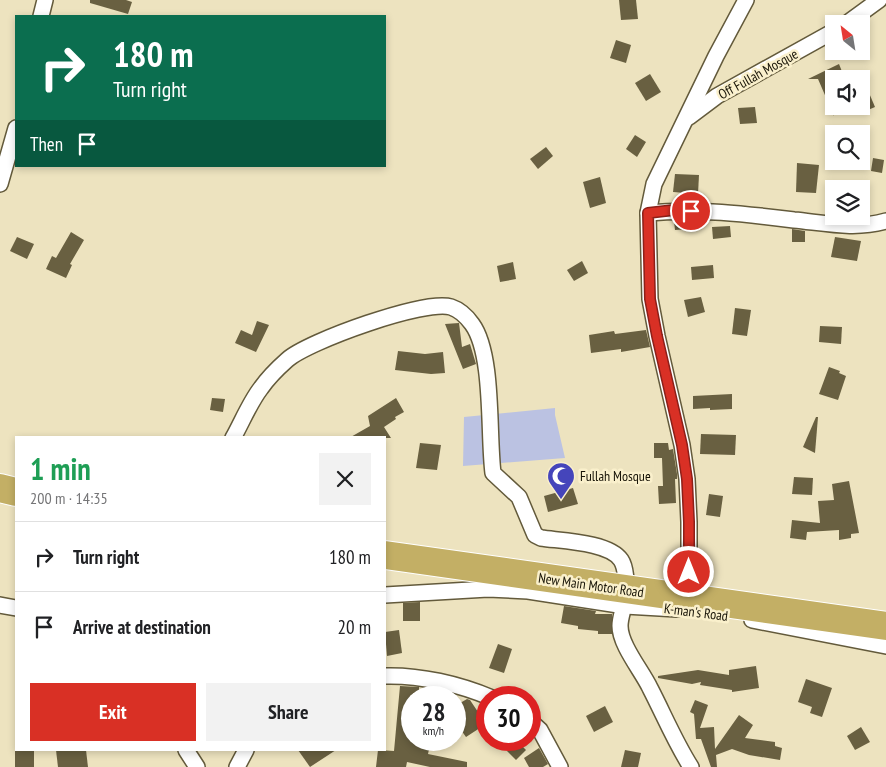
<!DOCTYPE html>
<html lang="en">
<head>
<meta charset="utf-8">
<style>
  body { margin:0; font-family:"PT Sans Narrow",sans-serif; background:#f2f2f2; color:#202124; height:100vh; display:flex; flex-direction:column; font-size:19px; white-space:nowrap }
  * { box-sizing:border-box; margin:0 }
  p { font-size:16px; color:#757577 }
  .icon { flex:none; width:28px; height:28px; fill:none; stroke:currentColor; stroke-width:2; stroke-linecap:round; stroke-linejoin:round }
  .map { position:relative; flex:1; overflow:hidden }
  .sheet { position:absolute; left:15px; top:436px; width:371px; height:315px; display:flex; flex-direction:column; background:#fff; border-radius:0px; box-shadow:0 2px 8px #0003 }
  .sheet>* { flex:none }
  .top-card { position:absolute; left:15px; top:15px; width:371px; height:152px; border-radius:0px; box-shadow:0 2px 8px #0003; background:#0b6e4f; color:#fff; overflow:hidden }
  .needle { width:32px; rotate:330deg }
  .tools { position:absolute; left:825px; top:15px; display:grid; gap:10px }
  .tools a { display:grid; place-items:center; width:45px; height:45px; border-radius:0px; background:#fff; box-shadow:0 2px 8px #0003; font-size:25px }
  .speed { position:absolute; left:401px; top:686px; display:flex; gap:10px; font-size:25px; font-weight:700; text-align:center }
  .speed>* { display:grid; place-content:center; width:65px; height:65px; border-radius:50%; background:#fff; box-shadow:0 2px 8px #0003; line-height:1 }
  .speed small { font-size:12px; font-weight:400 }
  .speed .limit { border:8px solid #d22; background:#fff; color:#111 }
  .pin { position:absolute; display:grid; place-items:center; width:42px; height:42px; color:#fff; margin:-21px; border:2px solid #fff; border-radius:50%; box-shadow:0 1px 5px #0007 }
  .me { position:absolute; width:55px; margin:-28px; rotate:0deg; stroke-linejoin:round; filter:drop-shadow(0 0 4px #0008) }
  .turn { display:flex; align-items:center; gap:18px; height:105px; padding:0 15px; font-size:22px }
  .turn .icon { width:65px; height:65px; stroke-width:2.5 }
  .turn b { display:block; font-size:35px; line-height:42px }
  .then { display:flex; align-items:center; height:48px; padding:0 15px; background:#0003; gap:10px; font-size:19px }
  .round { display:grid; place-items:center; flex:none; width:52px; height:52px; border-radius:0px; background:#f2f2f2 }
  .head { display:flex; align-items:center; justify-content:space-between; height:85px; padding:0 15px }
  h1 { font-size:30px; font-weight:600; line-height:38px; color:#1e9e55 }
  .cta { display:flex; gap:10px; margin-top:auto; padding:10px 15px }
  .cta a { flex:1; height:58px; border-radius:0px; background:#d93025; color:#fff; font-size:20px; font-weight:600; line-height:58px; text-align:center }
  .cta a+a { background:#f2f2f2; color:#202124 }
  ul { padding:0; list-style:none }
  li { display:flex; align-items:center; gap:15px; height:70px; padding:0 15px; border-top:1px solid #e0e0e0 }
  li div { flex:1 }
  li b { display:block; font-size:19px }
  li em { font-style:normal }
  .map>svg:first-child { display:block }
  .green { fill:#bbc2e2 }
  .building { fill:#696041 }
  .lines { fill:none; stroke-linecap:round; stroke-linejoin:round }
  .street-casing { stroke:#635a3b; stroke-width:18 }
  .highway-casing { stroke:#fff; stroke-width:30 }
  .street { stroke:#fff; stroke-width:15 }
  .highway { stroke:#c3af65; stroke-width:28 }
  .route-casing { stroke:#8d1f18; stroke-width:12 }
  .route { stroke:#d93025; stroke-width:9 }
  .labels { text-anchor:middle; stroke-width:5; stroke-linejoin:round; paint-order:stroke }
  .street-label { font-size:14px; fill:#181407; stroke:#faf0cc }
  .poi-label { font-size:14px; fill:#181407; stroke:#faf0cc; text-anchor:start }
</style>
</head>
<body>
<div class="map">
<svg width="886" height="767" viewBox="0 0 886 767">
  <rect width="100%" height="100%" fill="#ede3bf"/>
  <polygon class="green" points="555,408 555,415 565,458 463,466 464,417"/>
  <g class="building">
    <polygon points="90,0 126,0 132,2 128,14 90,3"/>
    <polygon points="619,0 636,0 638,19 621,20"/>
    <polygon points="616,40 631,45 626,63 610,58"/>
    <polygon points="839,64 845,79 834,79 834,116 818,79 808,79"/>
    <polygon points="650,74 661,92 646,101 635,83"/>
    <polygon points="861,74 875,107 861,113"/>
    <polygon points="755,107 757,123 740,124 738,108"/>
    <polygon points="635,135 646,142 637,157 626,149"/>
    <polygon points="546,147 553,156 538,169 530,159"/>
    <polygon points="873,158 884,160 882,173 871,171"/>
    <polygon points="797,163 819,165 816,193 796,192"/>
    <polygon points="675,174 699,175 698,194 673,192"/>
    <polygon points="600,177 606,203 590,208 583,182"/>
    <polygon points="674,221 687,221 688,229 675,230"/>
    <polygon points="730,226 731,237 713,239 712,227"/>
    <polygon points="792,229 805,231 805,242 792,242"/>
    <polygon points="71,232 84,240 70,264 72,265 66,278 46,269 52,256 56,258"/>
    <polygon points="17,237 34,244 27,259 10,251"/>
    <polygon points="835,237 861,241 857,261 831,257"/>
    <polygon points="582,261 588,273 574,281 567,270"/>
    <polygon points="513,262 516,279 500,282 497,266"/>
    <polygon points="713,265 714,278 692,280 691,267"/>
    <polygon points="701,297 705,312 688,317 684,300"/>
    <polygon points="735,308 751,310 747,336 732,334"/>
    <polygon points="257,321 269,325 256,352 235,343 241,330 252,335"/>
    <polygon points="459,323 462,347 470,344 476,364 463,369 445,324"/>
    <polygon points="820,326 842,327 841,344 819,342"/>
    <polygon points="646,330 650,347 621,352 621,349 591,353 589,335 614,331 615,334"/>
    <polygon points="398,351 425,354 443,352 445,373 431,374 395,370"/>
    <polygon points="829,367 840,371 839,373 846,376 838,400 819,394"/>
    <polygon points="732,394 732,409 710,410 710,408 693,409 693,396"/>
    <polygon points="212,398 225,399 223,412 210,410"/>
    <polygon points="396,398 404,412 395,417 396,419 384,427 391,438 349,438 370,426 368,416"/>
    <polygon points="816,417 818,417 815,453 803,447"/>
    <polygon points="701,434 736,435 735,455 700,454"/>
    <polygon points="420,443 441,445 437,470 416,468"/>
    <polygon points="654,443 668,443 669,450 673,449 677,474 677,479 675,479 676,503 659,504 658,486 663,486 662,458 654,458"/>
    <polygon points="794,477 813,478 812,495 792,494"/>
    <polygon points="849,481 859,533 851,534 851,538 839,540 839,530 807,532 806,540 790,538 792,520 820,523 818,501 834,500 832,484"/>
    <polygon points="573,488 578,504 548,512 544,496"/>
    <polygon points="709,494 723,496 720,517 706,515"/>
    <polygon points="420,602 420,621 403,621 403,603"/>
    <polygon points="564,606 596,611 595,614 612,614 612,634 598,634 598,631 578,629 578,626 561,623"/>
    <polygon points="399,630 402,653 387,656 385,632"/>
    <polygon points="498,644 512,649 504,673 489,668"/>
    <polygon points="756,666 759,688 732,692 732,690 700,685 701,682 692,684 658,678 658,676 698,670 729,675 729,670"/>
    <polygon points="806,679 832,688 822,717 810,713 812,707 798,702"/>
    <polygon points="400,686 419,687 419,693 413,693 409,740 431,740 428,754 467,762 467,767 430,767 407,762 406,767 376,767 378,750 394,751"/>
    <polygon points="467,699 470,700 486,724 466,737 461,730 455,734 455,706"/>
    <polygon points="695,700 708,705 700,728 714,727 715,749 739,715 753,725 745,738 775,742 775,746 782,748 780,760 749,755 732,749 716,755 717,767 711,767 701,739 696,739 694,714 690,712"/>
    <polygon points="605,706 613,722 594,732 586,716"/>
    <polygon points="861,727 870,742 855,750 847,736"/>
    <polygon points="517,741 526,750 516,760 507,751"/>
    <polygon points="539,748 548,764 543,767 529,767 524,758"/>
    <rect x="15" y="750" width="19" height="17"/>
    <polygon points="56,750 86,750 88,767 58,767"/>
    <polygon points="298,750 336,750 310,767"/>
    <polygon points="625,750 641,753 638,767 621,767"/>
  </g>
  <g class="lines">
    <g class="street-casing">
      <g id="street">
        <polyline points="41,16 45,0"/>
        <polyline points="846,24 879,0"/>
        <polyline points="689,117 717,96 834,31"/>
        <polyline points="0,184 16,128"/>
        <path d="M 648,213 C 697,208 746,214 794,220 C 825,223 856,230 886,221"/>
        <path d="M 233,438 C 242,422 250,402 261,388 C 268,378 278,368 287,360 C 308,341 426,299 451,307 C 460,310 467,317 472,324 C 494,354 488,434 493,473 L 519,497 L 535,535 L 541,538 C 561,541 609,542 621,560 C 625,566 625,572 626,579"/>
        <polyline points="689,587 689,522 687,479 682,445 657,336 650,299 648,213 654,184 716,56 746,0"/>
        <polyline points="385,595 488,589 528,591 625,606 677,609"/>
        <path d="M 625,596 C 625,607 620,616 620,626 C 620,645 642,671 650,688 C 664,715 675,742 691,767"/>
        <polyline points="0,605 16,608"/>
        <polyline points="752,620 886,646"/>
        <path d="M 385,676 C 420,675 459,684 492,698"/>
        <polyline points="530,721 540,730 560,767"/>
        <polyline points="186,750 197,767"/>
        <polyline points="237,767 246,750"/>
      </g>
    </g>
    <g class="highway-casing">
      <g id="highway">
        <polyline points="0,488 16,492"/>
        <polyline points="385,555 886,626"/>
      </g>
    </g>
    <use href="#street" class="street"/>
    <use href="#highway" class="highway"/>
  </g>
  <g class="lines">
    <g class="route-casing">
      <polyline id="route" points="689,572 689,522 687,479 682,445 657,336 650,299 648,213 674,210 691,211"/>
    </g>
    <use href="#route" class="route"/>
  </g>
  <defs>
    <g id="mosque-pin" transform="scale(1.4375)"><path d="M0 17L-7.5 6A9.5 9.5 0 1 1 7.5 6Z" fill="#4545bb" stroke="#faf0cc"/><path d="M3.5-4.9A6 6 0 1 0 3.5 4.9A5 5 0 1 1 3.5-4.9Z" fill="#fff"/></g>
  </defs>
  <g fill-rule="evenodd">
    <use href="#mosque-pin" x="561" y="476"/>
  </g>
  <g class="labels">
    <g class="street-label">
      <text transform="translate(758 74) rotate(-29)" y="5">Off Fullah Mosque</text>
      <text transform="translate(591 585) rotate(8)" y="5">New Main Motor Road</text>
      <text transform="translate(696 612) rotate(7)" y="5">K-man's Road</text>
    </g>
    <g class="poi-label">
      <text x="580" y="481">Fullah Mosque</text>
    </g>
  </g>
</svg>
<div class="tools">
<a><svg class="needle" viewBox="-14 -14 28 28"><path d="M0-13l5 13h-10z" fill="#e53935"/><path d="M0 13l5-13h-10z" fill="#757577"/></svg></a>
<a><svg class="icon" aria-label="sound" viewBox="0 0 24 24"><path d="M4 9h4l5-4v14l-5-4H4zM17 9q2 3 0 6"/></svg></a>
<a><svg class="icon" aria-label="search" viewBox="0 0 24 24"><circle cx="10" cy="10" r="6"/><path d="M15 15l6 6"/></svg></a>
<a><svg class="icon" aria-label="layers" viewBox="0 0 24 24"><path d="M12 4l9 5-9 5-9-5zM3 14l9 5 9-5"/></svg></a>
</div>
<div class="speed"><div>28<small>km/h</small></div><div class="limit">30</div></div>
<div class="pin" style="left:691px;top:211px;background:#d93025"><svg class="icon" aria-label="arrive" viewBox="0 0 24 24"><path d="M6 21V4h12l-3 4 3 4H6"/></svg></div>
<svg class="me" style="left:689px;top:572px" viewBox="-20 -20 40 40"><circle r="17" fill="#d93025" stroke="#fff" stroke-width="3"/><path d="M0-11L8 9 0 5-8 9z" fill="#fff"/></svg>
<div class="top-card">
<div class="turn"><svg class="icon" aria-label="right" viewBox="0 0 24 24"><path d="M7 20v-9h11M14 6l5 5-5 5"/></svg><div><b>180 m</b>Turn right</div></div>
<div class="then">Then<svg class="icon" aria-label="arrive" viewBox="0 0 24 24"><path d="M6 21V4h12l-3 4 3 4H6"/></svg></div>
</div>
<section class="sheet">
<div class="head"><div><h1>1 min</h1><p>200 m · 14:35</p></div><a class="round"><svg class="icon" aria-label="close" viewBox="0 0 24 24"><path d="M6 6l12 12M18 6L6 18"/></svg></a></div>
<ul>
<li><svg class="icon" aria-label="right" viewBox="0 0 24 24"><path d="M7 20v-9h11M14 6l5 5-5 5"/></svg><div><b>Turn right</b></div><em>180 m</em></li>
<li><svg class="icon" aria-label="arrive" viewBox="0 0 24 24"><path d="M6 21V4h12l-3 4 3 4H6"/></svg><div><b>Arrive at destination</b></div><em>20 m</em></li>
</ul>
<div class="cta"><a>Exit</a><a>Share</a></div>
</section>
</div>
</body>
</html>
